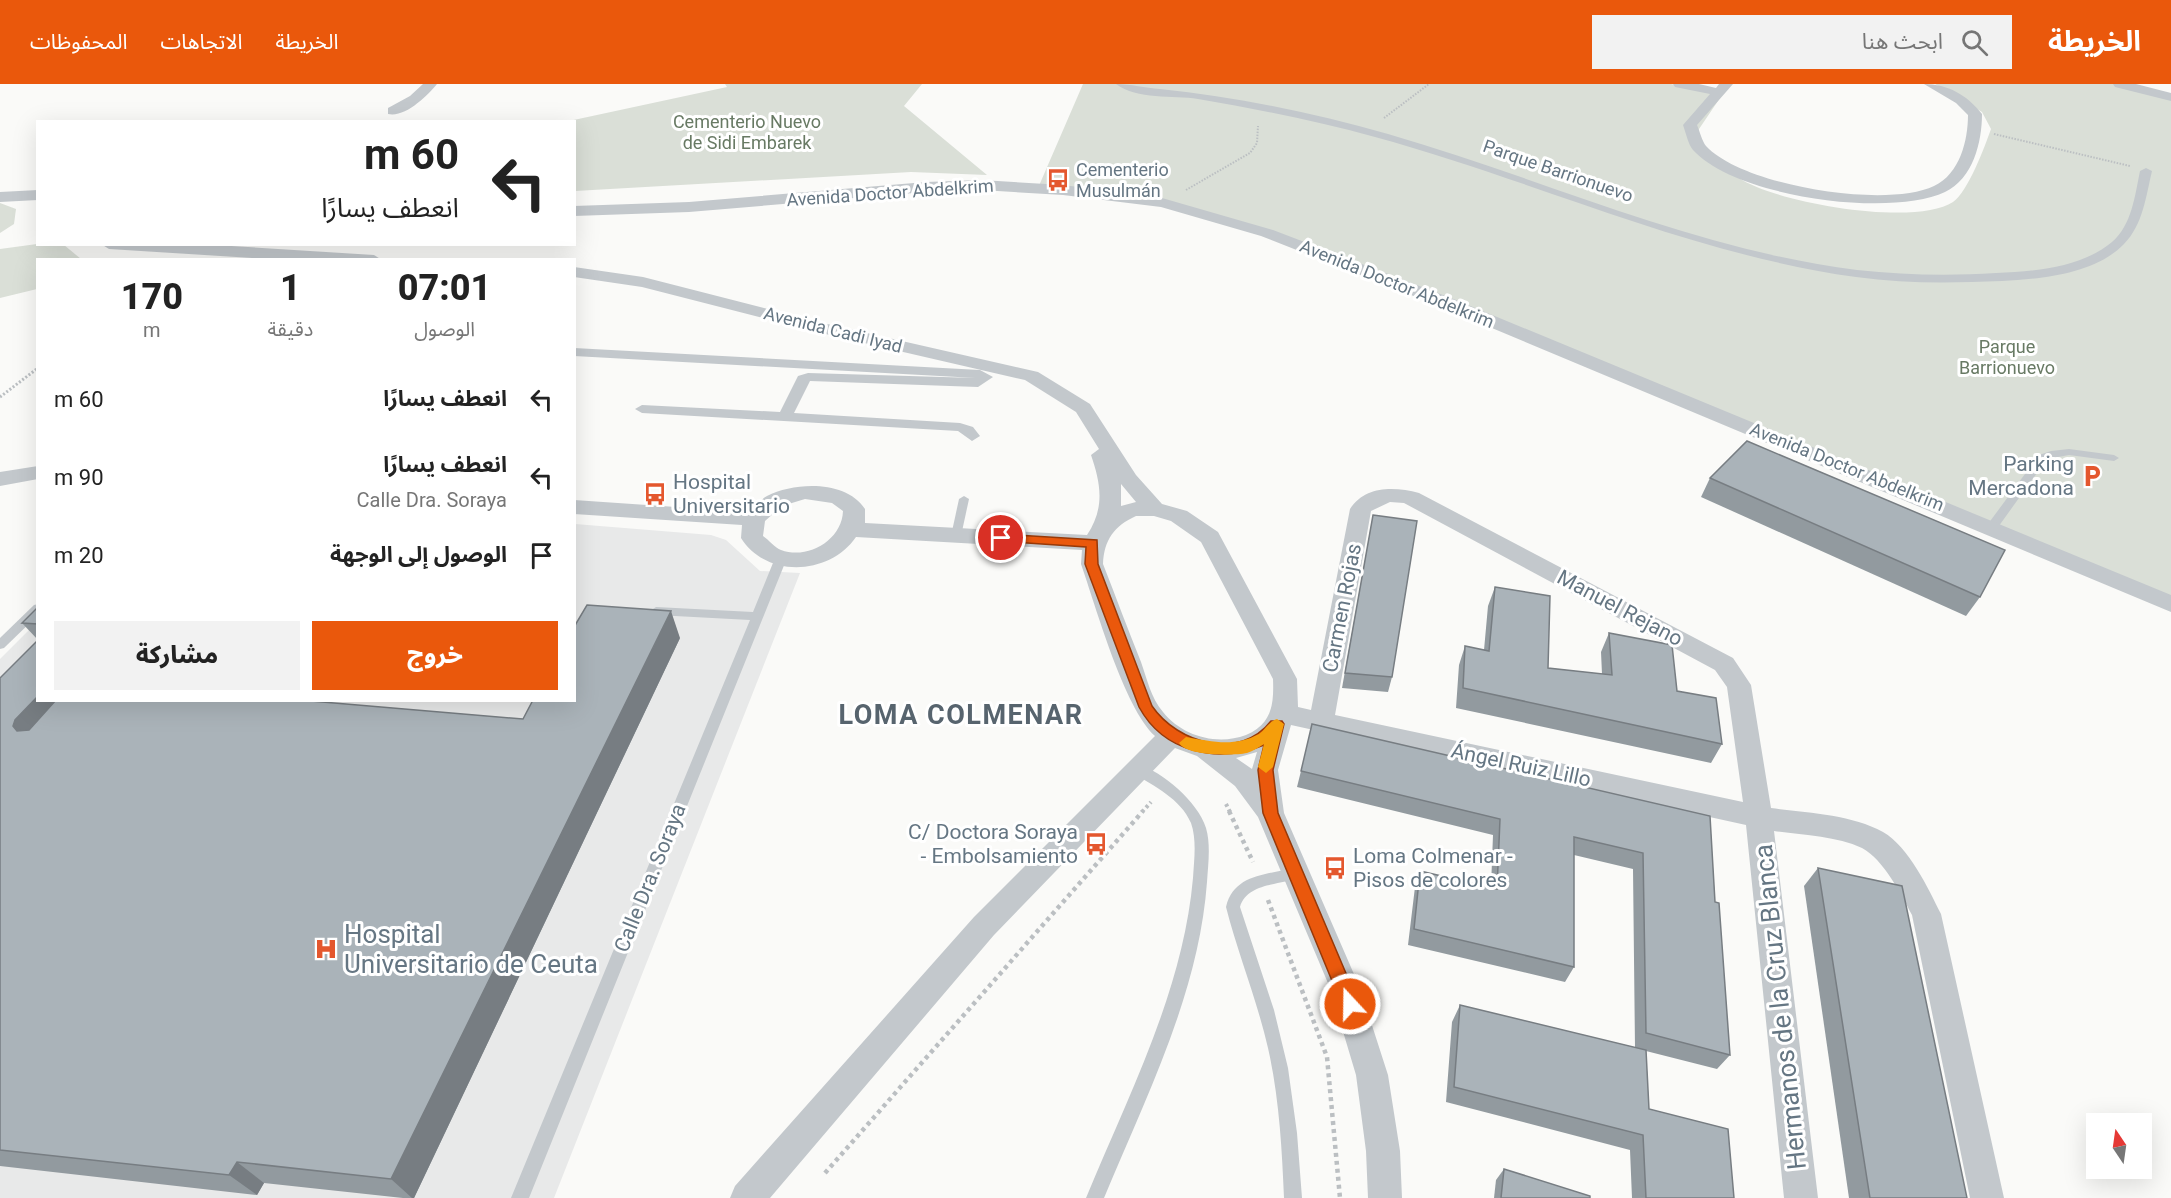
<!DOCTYPE html>
<html lang="ar">
<head>
<meta charset="utf-8">
<style>
  body { margin:0; font-family:Roboto,"Noto Sans Arabic",sans-serif; background:#f2f2f2; color:#222; direction:rtl; height:100vh; display:flex; flex-direction:column; font-size:22px; white-space:nowrap }
  * { box-sizing:border-box; margin:0 }
  p { font-size:20px; color:#767676 }
  .icon { flex:none; width:33px; height:33px; fill:none; stroke:currentColor; stroke-width:2; stroke-linecap:round; stroke-linejoin:round }
  .map { position:relative; flex:1; overflow:hidden; direction:ltr }
  .side { position:absolute; left:36px; top:174px; width:540px; height:444px; display:flex; flex-direction:column; background:#fff; border-radius:0px; box-shadow:0 6px 24px #0002; direction:rtl }
  .side>* { flex:none }
  .guide { position:absolute; left:36px; top:36px; width:540px; height:126px; border-radius:0px; box-shadow:0 6px 24px #0002; direction:rtl; background:#fff; color:#222; overflow:hidden }
  .needle { width:39px; rotate:347deg }
  .tools { position:absolute; left:2086px; top:1029px; display:grid; gap:12px }
  .tools a { display:grid; place-items:center; width:66px; height:66px; border-radius:0px; background:#fff; box-shadow:0 6px 24px #0002; font-size:30px }
  .pin { position:absolute; display:grid; place-items:center; width:51px; height:51px; color:#fff; margin:-26px; border:3px solid #fff; border-radius:50%; box-shadow:0 2px 6px #0007 }
  .me { position:absolute; width:66px; margin:-33px; rotate:339deg; stroke-linejoin:round; filter:drop-shadow(0 0 4px #0008) }
  .turn { display:flex; align-items:center; gap:21px; height:126px; padding:0 18px; font-size:27px }
  .turn .icon { width:78px; height:78px; stroke-width:2.5 }
  .turn b { display:block; font-size:42px; line-height:51px }
  .eta { display:flex; justify-content:space-evenly; align-items:center; height:102px; text-align:center }
  .eta b { font-size:36px; font-weight:800; line-height:42px }
  .cta { display:flex; gap:12px; margin-top:auto; padding:12px 18px }
  .cta a { flex:1; height:69px; border-radius:0px; background:#ea580c; color:#fff; font-size:24px; font-weight:800; line-height:69px; text-align:center }
  .cta a+a { background:#f2f2f2; color:#222 }
  ul { padding:0; list-style:none }
  li { display:flex; align-items:center; gap:18px; height:78px; padding:0 18px }
  li div { flex:1 }
  li b { display:block; font-size:22px }
  li em { font-style:normal }
  header { display:flex; align-items:center; gap:36px; box-sizing:border-box; height:84px; padding:0 30px; background:#ea580c; color:#fff }
  header strong { font-size:28px }
  nav { display:flex; gap:33px; margin-inline-start:auto; font-size:21px }
  .search { width:420px; height:54px; background:#f2f2f2; display:flex; align-items:center; gap:15px; box-sizing:border-box; padding:0 21px; border-radius:0px; color:#767676; font-size:22px }
  .map>svg:first-child { display:block }
  .built { fill:#e8e9e9 }
  .green { fill:#dadfd7 }
  .lines { fill:none; stroke-linecap:round; stroke-linejoin:round }
  .path-far3 { stroke:#bbbfc2; stroke-width:2; stroke-dasharray:1.5 1.5; stroke-linecap:butt }
  .path-far2 { stroke:#bbbfc2; stroke-width:3; stroke-dasharray:2 2; stroke-linecap:butt }
  .path-far1 { stroke:#bbbfc2; stroke-width:4; stroke-dasharray:3 3; stroke-linecap:butt }
  .path { stroke:#bbbfc2; stroke-width:4.5; stroke-dasharray:4 4; stroke-linecap:butt }
  .service { fill:#c3c8cc; fill-rule:evenodd }
  .pedestrian { fill:#c3c8cc; fill-rule:evenodd }
  .minor { fill:#c3c8cc; fill-rule:evenodd }
  .wall { fill:#929a9f }
  .shaded-wall { fill:#777d82 }
  .building { fill:#aab3b9; stroke:#777d82; stroke-width:1.5 }
  .route { fill:#ea580c; stroke:#983908; stroke-width:1.5 }
  .slow { fill:#f59e0b }
  .labels { text-anchor:middle; stroke-width:6; stroke-linejoin:round; paint-order:stroke }
  .far-park-label { font-size:18px; fill:#687a64; stroke:#fff }
  .far-poi-label { font-size:18px; fill:#657683; stroke:#fff; text-anchor:start }
  .far-street-label { font-size:18px; fill:#657683; stroke:#fff }
  .poi-label { font-size:21px; fill:#657683; stroke:#fff; text-anchor:end }
  .street-label { font-size:21px; fill:#657683; stroke:#fff }
  .near-poi-label { font-size:26px; fill:#657683; stroke:#fff; text-anchor:start }
  .near-street-label { font-size:26px; fill:#657683; stroke:#fff }
  .district-label { font-size:27px; font-weight:bold; letter-spacing:1.5px; fill:#57646e; stroke:#fff }
</style>
</head>
<body>
<header>
<strong>الخريطة</strong>
<div class="search"><svg class="icon" aria-label="search" viewBox="0 0 24 24"><circle cx="10" cy="10" r="6"/><path d="M15 15l6 6"/></svg>ابحث هنا</div>
<nav><a>الخريطة</a><a>الاتجاهات</a><a>المحفوظات</a></nav>
</header>
<div class="map">
<svg width="2171" height="1114" viewBox="0 0 2171 1114">
  <rect width="100%" height="100%" fill="#fafaf8"/>
  <polygon class="built" points="575,440 711,451 726,456 760,487 800,489 554,1114 0,1114 0,575 37,538 38,616 574,616"/>
  <g class="green">
    <polygon points="725,0 922,0 904,22 987,91 911,88 575,107 574,38 569,37 727,3"/>
    <path d="M 1083,0 L 1671,0 L 1722,11 L 1699,45 L 1697,58 C 1711,70 1724,85 1739,94 C 1776,119 1916,143 1953,118 C 1968,108 1985,62 1991,45 L 1982,28 L 1935,0 L 2124,0 L 2171,12 L 2171,521 L 1364,185 L 1190,125 L 1038,104 Z"/>
    <polygon points="0,119 16,125 14,140 0,149"/>
    <polygon points="37,160 64,161 81,175 38,176 37,205 0,214 0,165"/>
  </g>
  <g class="lines">
    <g class="path-far3">
      <polyline points="1384,34 1429,0"/>
      <polyline points="1994,50 2130,82"/>
      <polyline points="1186,106 1250,69 1257,59 1258,42"/>
    </g>
    <polyline class="path-far2" points="0,313 38,284"/>
    <g class="path-far1">
      <polyline points="1226,720 1230,728"/>
      <polyline points="1142,728 1151,718"/>
    </g>
    <g class="path">
      <polyline points="1229,727 1253,778"/>
      <polyline points="1268,816 1327,973 1340,1114"/>
      <polyline points="825,1089 1143,727"/>
    </g>
    <g class="service">
      <polygon points="2069,365 2114,371 2119,374 2114,377 2069,371 2047,375 1996,446 1988,446 1987,443 1988,440 2039,371 2051,367"/>
      <polygon points="964,412 969,415 961,452 956,456 951,452 959,415"/>
      <polygon points="781,470 787,474 529,1114 511,1114 750,536 656,531 650,527 656,523 753,528 775,474"/>
      <polygon points="38,520 38,531 4,564 0,565 0,554 34,521"/>
      <path d="M 1138,680 C 1163,688 1198,718 1206,744 C 1211,761 1208,781 1207,798 C 1199,909 1146,1013 1104,1114 L 1086,1114 C 1129,1010 1183,907 1193,794 C 1194,777 1197,756 1191,739 C 1181,715 1154,702 1133,689 L 1131,685 L 1133,681 Z"/>
      <path d="M 1294,784 L 1299,786 L 1301,790 L 1299,794 C 1280,801 1247,799 1240,823 L 1274,926 L 1288,984 L 1297,1049 L 1302,1114 L 1284,1114 C 1282,1064 1279,1013 1268,964 C 1257,916 1238,870 1226,823 C 1234,790 1266,791 1294,784 Z"/>
    </g>
    <g class="pedestrian">
      <path d="M 1116,0 C 1131,0 1145,4 1160,5 C 1237,13 1314,29 1388,50 C 1544,95 1696,166 1857,186 C 1904,191 1949,192 1996,189 C 2035,187 2081,184 2112,158 C 2132,141 2135,111 2140,87 L 2146,84 L 2152,87 C 2146,112 2143,141 2124,160 C 2095,190 2042,195 2002,197 C 1953,199 1905,200 1856,193 C 1690,170 1536,97 1375,53 C 1317,37 1257,25 1198,15 C 1173,11 1137,16 1116,0 Z"/>
      <polygon points="574,264 980,286 993,293 978,303 810,297 794,329 960,339 973,343 980,352 972,357 958,347 642,329 635,325 642,321 780,328 798,292 808,289 976,294 574,272"/>
    </g>
    <g class="minor">
      <path d="M 423,0 L 437,0 C 427,12 405,34 388,30 L 388,24 L 410,12 Z"/>
      <path d="M 1673,0 L 1699,0 L 1716,4 L 1719,0 L 1733,0 L 1697,41 C 1700,48 1702,57 1706,62 C 1743,102 1886,125 1934,102 C 1960,90 1968,56 1968,31 L 1956,19 L 1924,0 C 1948,0 1967,11 1982,30 C 1982,58 1973,95 1945,108 C 1890,134 1735,113 1693,66 C 1688,60 1686,49 1683,41 L 1710,10 L 1675,3 Z"/>
      <polygon points="2113,0 2136,0 2171,9 2171,17 2115,3"/>
      <polygon points="981,96 1063,101 1162,114 1273,146 1456,216 2171,511 2171,528 1444,224 1261,152 1161,123 1063,111 981,106 926,108 689,128 574,132 574,122 689,118 926,98"/>
      <polygon points="38,106 38,116 0,118 0,108"/>
      <polygon points="101,160 199,160 374,171 382,176 284,176 109,165"/>
      <path d="M 574,183 L 643,193 L 823,239 L 1038,288 L 1090,320 L 1136,391 L 1162,420 L 1187,427 L 1218,448 L 1297,595 L 1298,623 L 1311,626 L 1350,425 C 1366,401 1395,403 1419,409 L 1733,574 L 1751,601 L 1771,724 C 1807,729 1851,730 1883,748 C 1909,763 1928,804 1941,830 L 2004,1114 L 1970,1114 L 1912,831 C 1901,810 1884,776 1862,764 C 1836,752 1802,751 1774,747 L 1818,1114 L 1784,1114 L 1746,741 L 1291,641 L 1278,686 L 1284,729 L 1360,904 L 1388,991 L 1400,1067 L 1402,1114 L 1368,1114 L 1366,1067 L 1356,991 L 1330,904 L 1258,733 L 1235,702 L 1197,672 L 1175,664 L 994,851 L 770,1114 L 730,1114 L 735,1102 L 974,833 L 1155,652 C 1124,624 1096,523 1081,480 L 1082,466 L 856,453 C 830,491 767,495 741,454 L 742,441 L 574,430 L 574,416 L 749,428 C 755,423 761,415 767,412 C 795,398 846,396 865,425 L 865,439 L 1087,451 C 1105,424 1101,400 1091,371 L 1099,365 L 1076,328 L 1025,296 L 821,249 L 642,203 L 574,193 ZM 1121,400 L 1136,418 L 1121,422 ZM 805,415 L 832,419 L 843,427 C 842,456 808,476 781,466 C 775,464 769,456 763,452 L 765,437 L 782,422 ZM 1390,418 L 1404,419 L 1715,586 L 1727,603 L 1743,718 L 1335,631 L 1371,427 ZM 1136,432 L 1154,432 L 1171,437 L 1201,458 L 1273,595 C 1274,620 1272,640 1246,651 C 1217,662 1182,652 1163,628 C 1151,614 1147,595 1141,578 C 1128,546 1116,513 1103,480 C 1104,456 1114,442 1136,432 ZM 1257,668 L 1252,685 L 1236,674 Z"/>
      <polygon points="38,382 38,395 0,402 0,388"/>
    </g>
  </g>
  <g class="wall">
    <polygon points="1710,394 1980,513 1966,532 1701,413"/>
    <polygon points="1373,431 1392,593 1388,608 1342,604"/>
    <polygon points="1495,503 1548,584 1602,590 1601,568 1609,549 1677,607 1722,660 1711,679 1456,624 1459,581 1465,562 1484,566 1488,522"/>
    <polygon points="38,523 38,556 22,539"/>
    <polygon points="680,554 414,1114 403,1114 264,1099 257,1111 0,1082 0,594 38,616 523,635"/>
    <polygon points="1301,687 1710,732 1715,818 1730,971 1717,985 1646,967 1649,1025 1734,1114 1632,1114 1630,1066 1446,1018 1452,938 1460,921 1635,964 1633,785 1574,771 1574,883 1565,898 1408,861 1415,803 1420,787 1491,803 1493,751 1297,703"/>
    <polygon points="1818,784 1967,1114 1849,1114 1804,802"/>
    <polygon points="1504,1085 1590,1114 1494,1114 1496,1096"/>
  </g>
  <g class="shaded-wall">
    <polygon points="671,527 680,554 414,1114 412,1114 391,1095"/>
    <polygon points="38,612 38,616 76,616 41,662 17,647 13,642 15,636"/>
    <polygon points="237,1078 264,1099 257,1111 229,1091"/>
  </g>
  <g class="building">
    <polygon points="1747,357 2005,466 1980,513 1710,394"/>
    <polygon points="1373,431 1417,437 1392,593 1345,589"/>
    <polygon points="1495,503 1550,512 1548,584 1612,591 1609,549 1672,561 1677,607 1716,614 1722,660 1463,604 1465,562 1489,567"/>
    <polygon points="587,521 671,527 391,1095 237,1078 229,1091 0,1066 0,594 38,556 38,612 15,636 13,642 17,647 29,646 56,616 299,616 523,635 533,616 574,616 574,543"/>
    <polygon points="38,523 38,540 22,539"/>
    <polygon points="1312,640 1710,732 1715,818 1719,819 1730,971 1646,949 1643,769 1574,753 1574,883 1414,845 1420,787 1497,805 1500,735 1301,687"/>
    <polygon points="1818,784 1902,802 1967,1114 1870,1114"/>
    <polygon points="1460,921 1646,966 1649,1025 1728,1045 1734,1114 1646,1114 1643,1051 1454,1003"/>
    <polygon points="1504,1085 1590,1112 1590,1114 1501,1114"/>
  </g>
  <path class="route" d="M 1001,450 L 1097,456 L 1098,480 L 1152,622 C 1178,660 1240,677 1271,637 L 1282,637 L 1284,640 L 1273,686 L 1278,729 L 1359,920 L 1356,926 L 1350,928 L 1344,926 L 1263,729 L 1258,686 L 1264,661 C 1218,680 1164,669 1139,623 L 1085,480 L 1086,463 L 997,457 L 997,451 Z"/>
  <path class="slow" d="M 1277,635 L 1284,640 L 1273,683 L 1266,689 L 1258,683 L 1264,660 C 1259,663 1253,667 1247,669 C 1233,672 1186,672 1179,659 L 1186,653 C 1213,658 1235,663 1259,650 C 1266,645 1268,638 1277,635 Z"/>
  <defs>
    <g id="bus-bare" transform="scale(1.8)"><path d="M-5-6H5V4H4V6H2V4H-2V6H-4V4H-5ZM-3.5-4V0h7V-4ZM-3.5 1.2v1.5H-2V1.2ZM2 1.2v1.5H3.5V1.2Z" fill="#e4572e" stroke="#fff" stroke-width="2.5" paint-order="stroke"/></g>
    <g id="parking-bare" transform="scale(1.8)"><path d="M-3.5-5.5H1a3.5 3.5 0 0 1 0 7H-1V5.5H-3.5ZM-1-3.4V-.6H.8a1.4 1.4 0 0 0 0-2.8Z" fill="#e4572e" stroke="#fff" stroke-width="2.5" paint-order="stroke"/></g>
    <g id="hospital-bare" transform="scale(1.8)"><path d="M-5-5h3v3.5h4V-5h3V5h-3V1.5h-4V5h-3Z" fill="#e4572e" stroke="#fff" stroke-width="2.5" paint-order="stroke"/></g>
  </defs>
  <g fill-rule="evenodd">
    <use href="#bus-bare" x="1058" y="96"/>
    <use href="#parking-bare" x="2092" y="392"/>
    <use href="#bus-bare" x="655" y="410"/>
    <use href="#bus-bare" x="1096" y="760"/>
    <use href="#bus-bare" x="1335" y="784"/>
    <use href="#hospital-bare" x="326" y="865"/>
  </g>
  <g class="labels">
    <g class="far-park-label">
      <text x="747" y="44">Cementerio Nuevo<tspan x="747" dy="21">de Sidi Embarek</tspan></text>
      <text x="2007" y="269">Parque<tspan x="2007" dy="21">Barrionuevo</tspan></text>
    </g>
    <g class="far-poi-label">
      <text x="1076" y="92">Cementerio<tspan x="1076" dy="21">Musulmán</tspan></text>
    </g>
    <g class="far-street-label">
      <text transform="translate(1558 87) rotate(19)" y="6">Parque Barrionuevo</text>
      <text transform="translate(890 109) rotate(-4)" y="6">Avenida Doctor Abdelkrim</text>
      <text transform="translate(1397 200) rotate(22)" y="6">Avenida Doctor Abdelkrim</text>
      <text transform="translate(833 246) rotate(14)" y="6">Avenida Cadi Iyad</text>
      <text transform="translate(1847 383) rotate(22)" y="6">Avenida Doctor Abdelkrim</text>
    </g>
    <g class="poi-label">
      <text x="2074" y="387">Parking<tspan x="2074" dy="24">Mercadona</tspan></text>
      <text x="673" y="405" text-anchor="start">Hospital<tspan x="673" dy="24">Universitario</tspan></text>
      <text x="1078" y="755">C/ Doctora Soraya<tspan x="1078" dy="24">- Embolsamiento</tspan></text>
      <text x="1353" y="779" text-anchor="start">Loma Colmenar -<tspan x="1353" dy="24">Pisos de colores</tspan></text>
    </g>
    <g class="street-label">
      <text transform="translate(1342 524) rotate(-79)" y="7">Carmen Rojas</text>
      <text transform="translate(1620 524) rotate(28)" y="7">Manuel Rejano</text>
      <text transform="translate(1521 681) rotate(12)" y="7">Ángel Ruiz Lillo</text>
      <text transform="translate(650 794) rotate(-68)" y="7">Calle Dra. Soraya</text>
    </g>
    <g class="near-poi-label">
      <text x="344" y="859">Hospital<tspan x="344" dy="30">Universitario de Ceuta</tspan></text>
    </g>
    <g class="near-street-label">
      <text transform="translate(1780 923) rotate(-96)" y="9">Hermanos de la Cruz Blanca</text>
    </g>
    <g class="district-label">
      <text x="961" y="640">LOMA COLMENAR</text>
    </g>
  </g>
</svg>
<div class="tools">
<a><svg class="needle" viewBox="-14 -14 28 28"><path d="M0-13l5 13h-10z" fill="#e53935"/><path d="M0 13l5-13h-10z" fill="#767676"/></svg></a>
</div>
<div class="pin" style="left:1001px;top:454px;background:#d93025"><svg class="icon" aria-label="arrive" viewBox="0 0 24 24"><path d="M6 21V4h12l-3 4 3 4H6"/></svg></div>
<svg class="me" style="left:1350px;top:920px" viewBox="-20 -20 40 40"><circle r="17" fill="#ea580c" stroke="#fff" stroke-width="3"/><path d="M0-11L8 9 0 5-8 9z" fill="#fff"/></svg>
<div class="guide">
<div class="turn"><svg class="icon" aria-label="left" viewBox="0 0 24 24"><path d="M17 20v-9H6M10 6l-5 5 5 5"/></svg><div><b>60 m</b>انعطف يسارًا</div></div>
</div>
<section class="side">
<div class="eta">
<div><b>07:01</b><p>الوصول</p></div>
<div><b>1</b><p>دقيقة</p></div>
<div><b>170</b><p>m</p></div>
</div>
<ul>
<li><svg class="icon" aria-label="left" viewBox="0 0 24 24"><path d="M17 20v-9H6M10 6l-5 5 5 5"/></svg><div><b>انعطف يسارًا</b></div><em>60 m</em></li>
<li><svg class="icon" aria-label="left" viewBox="0 0 24 24"><path d="M17 20v-9H6M10 6l-5 5 5 5"/></svg><div><b>انعطف يسارًا</b><p>Calle Dra. Soraya</p></div><em>90 m</em></li>
<li><svg class="icon" aria-label="arrive" viewBox="0 0 24 24"><path d="M6 21V4h12l-3 4 3 4H6"/></svg><div><b>الوصول إلى الوجهة</b></div><em>20 m</em></li>
</ul>
<div class="cta"><a>خروج</a><a>مشاركة</a></div>
</section>
</div>
</body>
</html>
